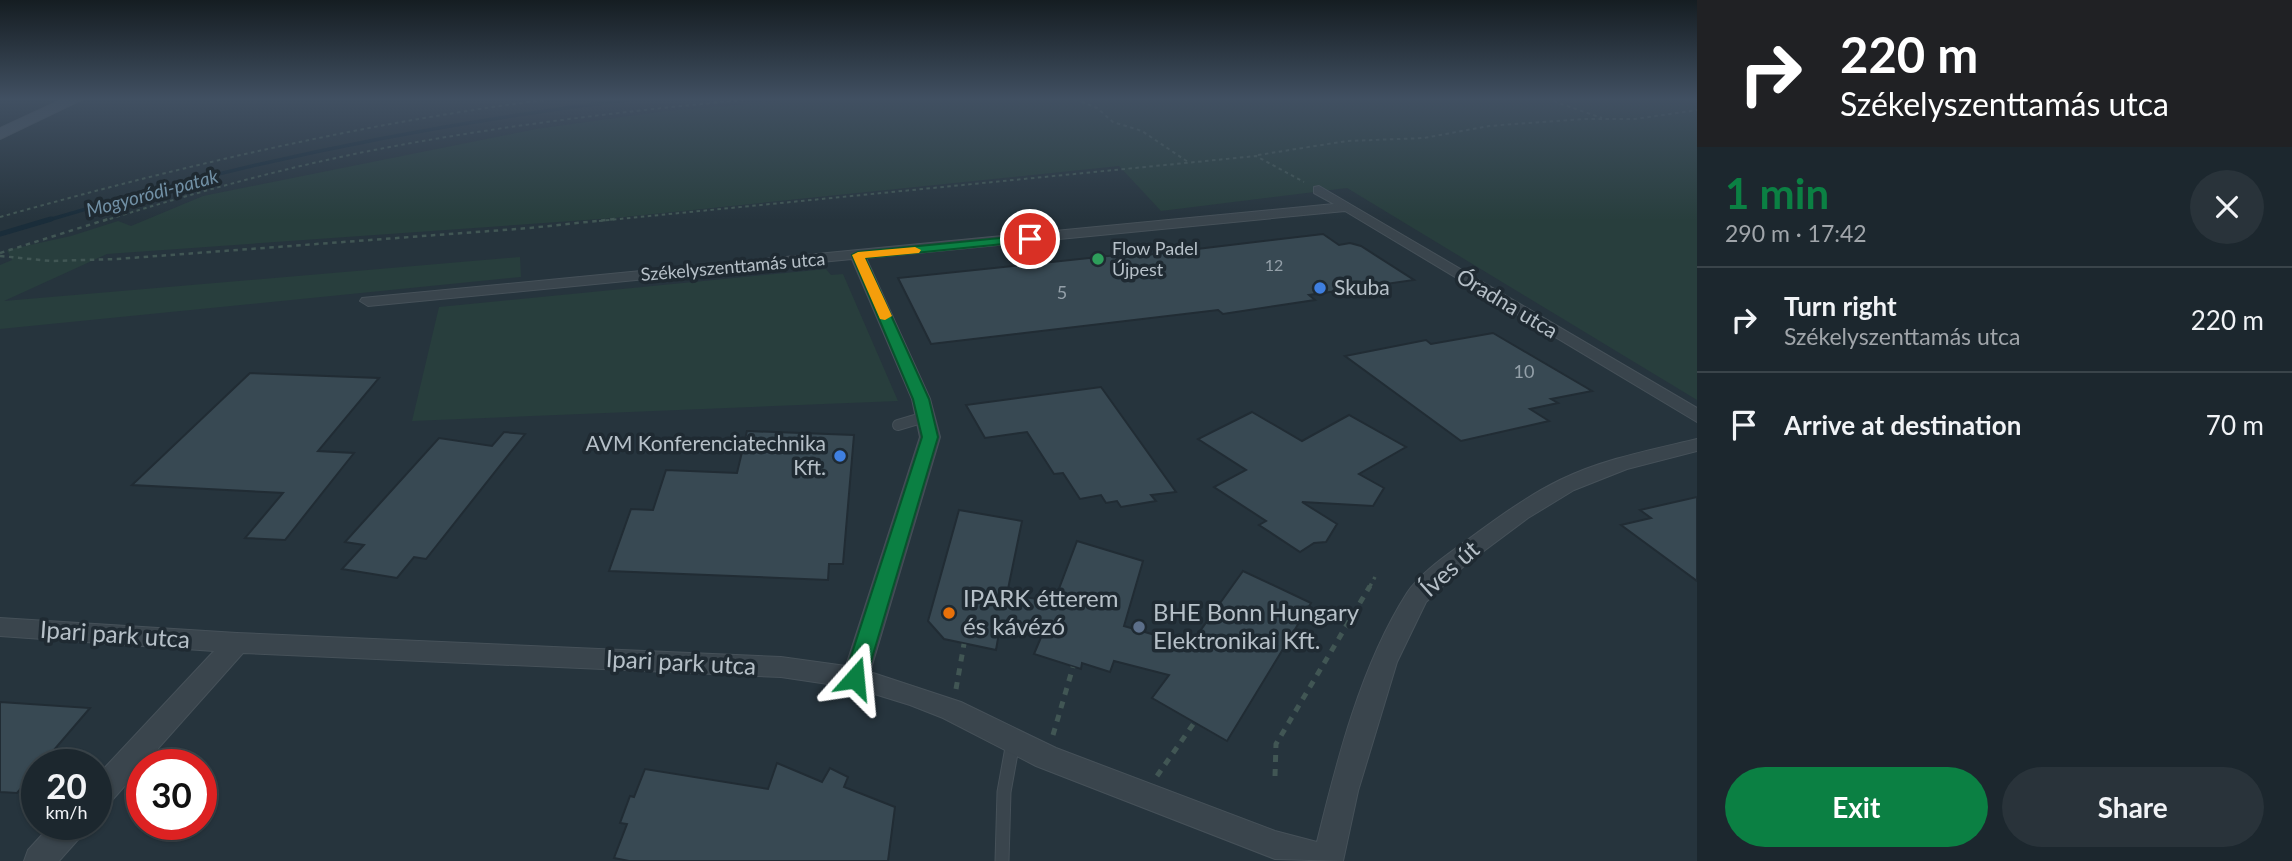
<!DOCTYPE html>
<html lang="en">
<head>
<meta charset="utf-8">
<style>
  body { margin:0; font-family:Lato,sans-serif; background:#29333a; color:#f1f3f6; height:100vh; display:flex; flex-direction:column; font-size:26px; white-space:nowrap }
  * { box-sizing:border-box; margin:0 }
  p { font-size:23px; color:#a0a5aa }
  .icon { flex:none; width:38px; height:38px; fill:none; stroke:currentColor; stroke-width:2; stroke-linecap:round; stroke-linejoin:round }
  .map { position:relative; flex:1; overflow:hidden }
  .side { display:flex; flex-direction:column; background:#1c272e; width:595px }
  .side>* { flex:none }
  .top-card { background:#202124; color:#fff; overflow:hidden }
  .speed { position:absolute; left:21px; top:749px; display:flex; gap:14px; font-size:35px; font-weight:700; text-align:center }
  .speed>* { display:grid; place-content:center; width:91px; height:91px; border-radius:50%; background:#1c272e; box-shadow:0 2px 5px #0004,0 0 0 2px #3a444a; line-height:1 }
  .speed small { font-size:18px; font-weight:400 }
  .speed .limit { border:10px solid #d22; background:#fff; color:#111 }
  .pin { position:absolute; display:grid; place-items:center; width:60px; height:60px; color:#fff; margin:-30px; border:4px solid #fff; border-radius:50%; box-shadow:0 2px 7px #0007 }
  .me { position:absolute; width:77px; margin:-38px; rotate:18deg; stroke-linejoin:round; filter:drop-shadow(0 0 5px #0008) }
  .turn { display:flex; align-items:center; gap:24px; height:147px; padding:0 28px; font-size:32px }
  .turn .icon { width:91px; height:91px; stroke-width:2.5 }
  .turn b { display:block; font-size:49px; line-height:60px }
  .round { display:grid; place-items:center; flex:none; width:74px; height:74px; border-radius:37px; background:#29333a }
  .headline { display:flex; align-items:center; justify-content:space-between; height:119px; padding:0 28px }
  h1 { font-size:42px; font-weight:700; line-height:52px; color:#0b8043 }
  .cta { display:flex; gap:14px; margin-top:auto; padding:14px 28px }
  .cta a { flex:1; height:80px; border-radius:42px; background:#0b8043; color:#fff; font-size:28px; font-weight:700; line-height:80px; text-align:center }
  .cta a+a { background:#29333a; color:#f1f3f6 }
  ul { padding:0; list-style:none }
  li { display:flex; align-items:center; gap:21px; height:105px; padding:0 28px; border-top:2px solid #3a444a }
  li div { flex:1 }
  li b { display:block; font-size:26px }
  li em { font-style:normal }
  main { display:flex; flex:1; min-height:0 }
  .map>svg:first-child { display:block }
  .green { fill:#283e3d }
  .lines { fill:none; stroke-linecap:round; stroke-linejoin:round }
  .stream-far1 { stroke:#1a2d3a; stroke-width:3.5 }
  .stream { stroke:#1a2d3a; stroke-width:5 }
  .building { fill:#384953; stroke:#212c34; stroke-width:2 }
  .lane-far1-casing { stroke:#465159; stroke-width:12 }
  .lane-casing { stroke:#465159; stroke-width:15 }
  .street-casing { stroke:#465159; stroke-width:2 }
  .secondary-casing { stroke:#465159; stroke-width:2 }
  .path-far3 { stroke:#415654; stroke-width:2; stroke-dasharray:3.5 3.5; stroke-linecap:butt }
  .path-far2 { stroke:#415654; stroke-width:2.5; stroke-dasharray:4.5 4.5; stroke-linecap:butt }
  .path-far1 { stroke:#415654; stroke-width:3.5; stroke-dasharray:5 5; stroke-linecap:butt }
  .path { stroke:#415654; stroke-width:5; stroke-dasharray:7 7; stroke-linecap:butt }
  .lane-far1 { stroke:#3a454d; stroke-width:10 }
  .lane { stroke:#3a454d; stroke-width:13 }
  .street { fill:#3a454d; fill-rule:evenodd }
  .secondary { fill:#485560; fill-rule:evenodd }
  .route { fill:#0b8043; stroke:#07532c; stroke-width:2 }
  .slow { fill:#f59e0b }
  .leisure-dot { fill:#2e9e5b; stroke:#1f2a32; stroke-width:2.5 }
  .shop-dot { fill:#3f7fe0; stroke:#1f2a32; stroke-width:2.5 }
  .food-dot { fill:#e8710a; stroke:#1f2a32; stroke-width:2.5 }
  .service-dot { fill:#5c6f8a; stroke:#1f2a32; stroke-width:2.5 }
  .labels { text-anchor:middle; stroke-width:7; stroke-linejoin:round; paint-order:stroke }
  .far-number-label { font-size:16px; fill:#94a0a9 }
  .far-poi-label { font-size:18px; fill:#b6c0c8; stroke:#1f2a32; text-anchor:start }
  .far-street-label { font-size:18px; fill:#b6c0c8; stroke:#1f2a32 }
  .number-label { font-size:18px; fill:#94a0a9 }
  .far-water-label { font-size:19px; font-style:italic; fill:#7190a5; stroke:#1f2a32 }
  .poi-label { font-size:21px; fill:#b6c0c8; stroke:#1f2a32; text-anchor:start }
  .street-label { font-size:21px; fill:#b6c0c8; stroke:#1f2a32 }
  .near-street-label { font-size:24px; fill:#b6c0c8; stroke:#1f2a32 }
  .near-poi-label { font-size:24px; fill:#b6c0c8; stroke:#1f2a32; text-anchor:start }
</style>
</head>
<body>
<main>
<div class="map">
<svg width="1697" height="861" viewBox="0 0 1697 861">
  <rect width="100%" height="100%" fill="#26343d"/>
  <g class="green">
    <polygon points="808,99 1697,99 1697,400 1347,188 1161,211 1119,166 615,218 107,254 4,301 520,257 521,277 0,329 0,265 12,260 7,250 71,236 118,221 131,226 203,196 536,129 666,111"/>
    <polygon points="826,269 831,275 843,274 898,401 412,421 439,307"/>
  </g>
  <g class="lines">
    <path class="stream-far1" d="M 45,221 C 238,163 435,123 635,99"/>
    <polyline class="stream" points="0,234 51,219"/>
  </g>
  <g class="building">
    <polygon points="1323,234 1339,245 1350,243 1361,246 1414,280 1309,295 1315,300 1223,314 1218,310 931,344 898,278 1127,254 1130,257"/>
    <polygon points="1493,333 1592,391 1551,399 1558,403 1530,409 1549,421 1461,441 1345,356 1426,340 1431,344"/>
    <polygon points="250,373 379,378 318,451 354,453 285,540 245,538 283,493 132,485"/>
    <polygon points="1101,387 1176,492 1151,495 1156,501 1121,507 1117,501 1106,503 1101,495 1080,499 1063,473 1054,474 1027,432 985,438 966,405"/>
    <polygon points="1252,412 1302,441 1349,415 1406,447 1359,474 1384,488 1373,506 1302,502 1337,524 1326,542 1314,543 1300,552 1259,525 1266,521 1214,487 1246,470 1198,439"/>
    <polygon points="747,431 854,435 843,564 829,564 828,580 609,571 631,509 653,510 666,470 737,473"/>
    <polygon points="504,432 525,434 426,559 414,557 397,578 342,569 364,545 345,542 439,438 492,446"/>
    <polygon points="1697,497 1697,581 1621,525 1651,518 1640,510"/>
    <polygon points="959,510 1022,521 1007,594 1054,602 1077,541 1143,561 1124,626 1190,645 1243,571 1311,603 1227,741 1152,698 1169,675 1114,661 1110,672 1082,663 1081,669 1034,654 1042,635 1000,627 996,650 944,639 928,621"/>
    <polygon points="0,702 90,708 41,765 37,765 37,770 17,793 0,792"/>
    <polygon points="777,763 822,782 830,768 848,777 844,787 895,807 888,861 629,861 614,858 627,824 620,823 630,796 634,797 645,769 768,789"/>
  </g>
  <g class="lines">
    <g class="lane-far1-casing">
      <polyline id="lane-far1" points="898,425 925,417"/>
    </g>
    <g class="lane-casing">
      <polyline id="lane" points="1002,861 1004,792 1013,742"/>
    </g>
    <g class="street-casing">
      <g id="street">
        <path d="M 1319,186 L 1697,408 L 1697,422 L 1345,211 L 866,258 L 930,399 L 940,437 L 870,672 L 961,702 L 1056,748 L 1275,831 L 1317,842 C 1337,760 1361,665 1407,593 C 1420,573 1447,555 1466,541 C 1496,519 1527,496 1560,480 C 1603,459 1651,450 1697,439 L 1697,451 L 1627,469 L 1574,490 L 1528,518 L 1465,565 L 1426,602 L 1397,662 L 1358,791 L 1343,861 L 1275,859 L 1036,766 L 943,718 L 910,705 L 855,688 L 781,677 L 243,653 L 106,807 L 96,811 L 96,777 L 214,651 L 0,636 L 0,618 L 237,633 L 781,657 L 846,666 L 920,437 L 912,399 L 852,259 L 368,306 L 360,301 L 362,298 L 1334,204 L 1314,193 L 1314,187 Z"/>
        <polygon points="52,824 87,824 83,834 59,861 24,861 28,850"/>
      </g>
    </g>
    <g class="secondary-casing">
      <polygon id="secondary" points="63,99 83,99 0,139 0,128"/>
    </g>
    <g class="path-far3">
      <polyline points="1075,99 1097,108 1113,122 1142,131 1188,162"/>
      <polyline points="1547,99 1602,118"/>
      <polyline points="1258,155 1347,141 1424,138 1489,126 1583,119 1635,119 1697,110"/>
      <path d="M 0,217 C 182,166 365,122 553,99"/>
      <path d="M 103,221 C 191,194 279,169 369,151 C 496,126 625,111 753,99"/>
      <polyline points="599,221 1256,156 1304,182"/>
    </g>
    <g class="path-far2">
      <polyline points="0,253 108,219"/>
      <polyline points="0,256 51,261 117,259 530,228 615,219"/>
    </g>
    <polyline class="path-far1" points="1369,588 1375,577"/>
    <g class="path">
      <polyline points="956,689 964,644"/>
      <polyline points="1053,735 1073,667"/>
      <polyline points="1157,776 1194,723"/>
      <polyline points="1275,776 1276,744 1370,586"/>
    </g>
    <use href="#lane-far1" class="lane-far1"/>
    <use href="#lane" class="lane"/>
    <use href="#street" class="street"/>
    <use href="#secondary" class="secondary"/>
  </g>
  <linearGradient id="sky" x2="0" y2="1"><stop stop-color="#151d22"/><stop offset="0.45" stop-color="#415062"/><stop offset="1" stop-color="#415062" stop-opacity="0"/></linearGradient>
  <rect width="1697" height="220" fill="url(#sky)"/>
  <polygon class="route" points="1030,235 1034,236 1034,241 865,258 929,399 938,437 866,678 862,684 855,687 847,684 844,678 922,437 913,399 852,255 858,252"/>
  <polygon class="slow" points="915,247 921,250 919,253 865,258 892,316 885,320 880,319 852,255 858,252"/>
  <circle class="leisure-dot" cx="1098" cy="259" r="7"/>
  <g class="shop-dot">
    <circle cx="1320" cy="288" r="7"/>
    <circle cx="840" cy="456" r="7"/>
  </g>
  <circle class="food-dot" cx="949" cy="613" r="7"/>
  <circle class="service-dot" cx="1139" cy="627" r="7"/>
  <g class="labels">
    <g class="far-number-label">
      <text x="1274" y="271">12</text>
    </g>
    <g class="far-poi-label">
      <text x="1112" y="255">Flow Padel<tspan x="1112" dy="21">Újpest</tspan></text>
    </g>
    <g class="far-street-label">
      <text transform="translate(733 267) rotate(-5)" y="6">Székelyszenttamás utca</text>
    </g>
    <g class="number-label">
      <text x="1062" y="299">5</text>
      <text x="1524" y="378">10</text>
    </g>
    <g class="far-water-label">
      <text transform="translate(152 193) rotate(-15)" y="7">Mogyoródi-patak</text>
    </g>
    <g class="poi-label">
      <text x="1334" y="295">Skuba</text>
      <text x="826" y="451" text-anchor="end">AVM Konferenciatechnika<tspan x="826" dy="24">Kft.</tspan></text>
    </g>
    <g class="street-label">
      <text transform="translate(1507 304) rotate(31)" y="7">Óradna utca</text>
    </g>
    <g class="near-street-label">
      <text transform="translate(1450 569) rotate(-42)" y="8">Íves út</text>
      <text transform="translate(115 635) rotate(4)" y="8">Ipari park utca</text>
      <text transform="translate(681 663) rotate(3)" y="8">Ipari park utca</text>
    </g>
    <g class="near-poi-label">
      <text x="963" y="607">IPARK étterem<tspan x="963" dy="28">és kávézó</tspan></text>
      <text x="1153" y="621">BHE Bonn Hungary<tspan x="1153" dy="28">Elektronikai Kft.</tspan></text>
    </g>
  </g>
</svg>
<div class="speed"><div>20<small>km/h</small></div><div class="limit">30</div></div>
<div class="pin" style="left:1030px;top:239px;background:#d93025"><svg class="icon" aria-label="arrive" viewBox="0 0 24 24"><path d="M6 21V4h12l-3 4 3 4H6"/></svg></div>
<svg class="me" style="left:855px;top:678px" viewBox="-20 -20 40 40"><path d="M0-17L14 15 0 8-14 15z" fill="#0b8043" stroke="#fff" stroke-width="4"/></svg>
</div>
<section class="side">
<div class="top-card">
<div class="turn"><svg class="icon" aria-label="right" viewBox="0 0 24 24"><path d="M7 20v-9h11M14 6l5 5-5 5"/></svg><div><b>220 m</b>Székelyszenttamás utca</div></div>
</div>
<div class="headline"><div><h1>1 min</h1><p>290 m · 17:42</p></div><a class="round"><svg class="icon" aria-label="close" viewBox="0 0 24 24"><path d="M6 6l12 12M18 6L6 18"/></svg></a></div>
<ul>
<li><svg class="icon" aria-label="right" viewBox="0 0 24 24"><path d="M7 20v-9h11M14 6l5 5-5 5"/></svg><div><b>Turn right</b><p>Székelyszenttamás utca</p></div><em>220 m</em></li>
<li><svg class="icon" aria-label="arrive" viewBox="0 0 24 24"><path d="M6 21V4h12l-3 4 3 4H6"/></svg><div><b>Arrive at destination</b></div><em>70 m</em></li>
</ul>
<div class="cta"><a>Exit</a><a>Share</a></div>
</section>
</main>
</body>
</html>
